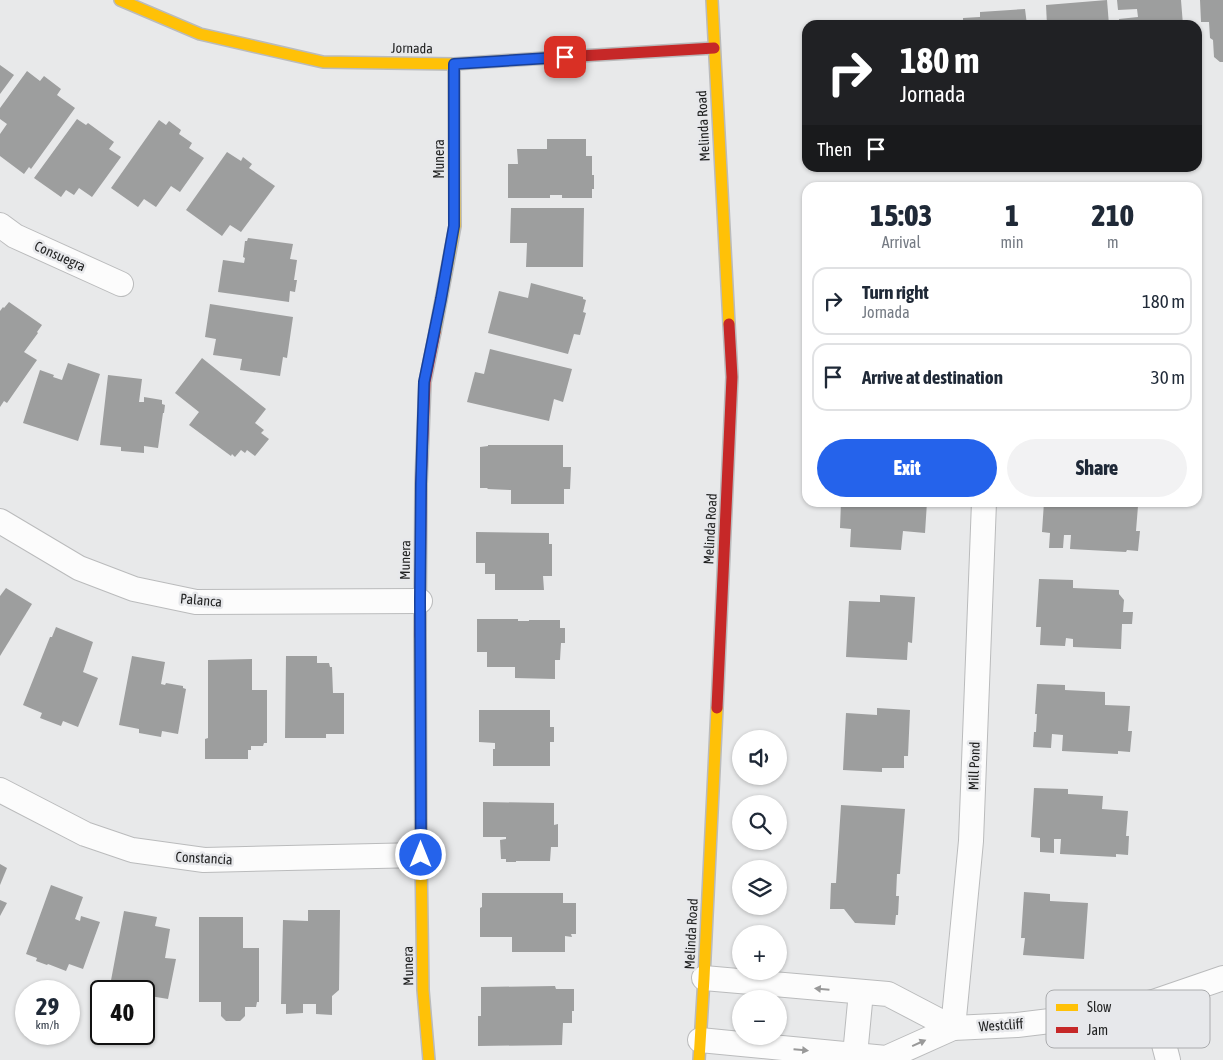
<!DOCTYPE html>
<html lang="en">
<head>
<meta charset="utf-8">
<style>
  body { margin:0; font-family:"Asap Condensed",sans-serif; background:#f2f2f3; color:#1f2937; height:100vh; display:flex; flex-direction:column; font-size:19px; white-space:nowrap }
  * { box-sizing:border-box; margin:0 }
  p { font-size:16px; color:#747a83 }
  .icon { flex:none; width:28px; height:28px; fill:none; stroke:currentColor; stroke-width:2; stroke-linecap:round; stroke-linejoin:round }
  .map { position:relative; flex:1; overflow:hidden }
  .side { position:absolute; left:802px; top:182px; width:400px; height:325px; display:flex; flex-direction:column; background:#fff; border-radius:15px; box-shadow:0 1px 4px #0004 }
  .side>* { flex:none }
  .hud { position:absolute; left:802px; top:20px; width:400px; height:152px; border-radius:15px; box-shadow:0 1px 4px #0004; background:#202124; color:#fff; overflow:hidden }
  .fabs { position:absolute; left:732px; top:730px; display:grid; gap:10px }
  .fabs a { display:grid; place-items:center; width:55px; height:55px; border-radius:50%; background:#fff; box-shadow:0 1px 4px #0004; font-size:25px }
  .speed { position:absolute; left:15px; top:980px; display:flex; gap:10px; font-size:25px; font-weight:700; text-align:center }
  .speed>* { display:grid; place-content:center; width:65px; height:65px; border-radius:50%; background:#fff; box-shadow:0 1px 4px #0004; line-height:1 }
  .speed small { font-size:12px; font-weight:400 }
  .speed .limit { border:2px solid #111; border-radius:8px; background:#fff; color:#111 }
  .pin { position:absolute; display:grid; place-items:center; width:42px; height:42px; color:#fff; margin:-21px; border-radius:10px; box-shadow:0 2px 8px #0006 }
  .me { position:absolute; width:55px; margin:-28px; rotate:0deg; stroke-linejoin:round; filter:drop-shadow(0 0 4px #0008) }
  .turn { display:flex; align-items:center; gap:18px; height:105px; padding:0 15px; font-size:22px }
  .turn .icon { width:65px; height:65px; stroke-width:2.5 }
  .turn b { display:block; font-size:35px; line-height:42px }
  .then { display:flex; align-items:center; height:48px; padding:0 15px; background:#0003; gap:10px; font-size:19px }
  .eta { display:flex; justify-content:space-evenly; align-items:center; height:85px; text-align:center }
  .eta b { font-size:30px; font-weight:800; line-height:35px }
  .action { display:flex; gap:10px; margin-top:auto; padding:10px 15px }
  .action a { flex:1; height:58px; border-radius:30px; background:#2563eb; color:#fff; font-size:20px; font-weight:800; line-height:58px; text-align:center }
  .action a+a { background:#f2f2f3; color:#1f2937 }
  ul { padding:0; list-style:none }
  li { display:flex; align-items:center; gap:15px; height:68px; margin:0 10px 8px; padding:0 5px; border:2px solid #e0e1e3; border-radius:15px }
  li div { flex:1 }
  li b { display:block; font-size:19px }
  li em { font-style:normal }
  .map>svg:first-child { display:block }
  .building { fill:#9d9e9e }
  .lines { fill:none; stroke-linecap:round; stroke-linejoin:round }
  .street-casing { stroke:#babbbc; stroke-width:26 }
  .slow-casing { stroke:#babbbc; stroke-width:14 }
  .jam-casing { stroke:#babbbc; stroke-width:14 }
  .street { stroke:#fcfcfc; stroke-width:24 }
  .slow { stroke:#ffc107; stroke-width:11 }
  .jam { stroke:#c62828; stroke-width:11 }
  .oneway { fill:#999 }
  .route-casing { stroke:#184099; stroke-width:12 }
  .route { stroke:#2563eb; stroke-width:9 }
  .labels { text-anchor:middle; stroke-width:5; stroke-linejoin:round; paint-order:stroke }
  .street-label { font-size:14px; fill:#1f2020; stroke:#e7e8eb }
  .key { fill:#e7e8eb; stroke:#abacae; stroke-width:1 }
  .key-label { font-size:14px; fill:#1f2020 }
</style>
</head>
<body>
<div class="map">
<svg width="1223" height="1060" viewBox="0 0 1223 1060">
  <rect width="100%" height="100%" fill="#e8e9ea"/>
  <g class="building">
    <polygon points="1107,0 1109,25 1047,25 1046,5"/>
    <polygon points="1117,0 1181,0 1183,25 1119,25 1119,19 1138,17 1137,9 1118,10"/>
    <polygon points="1200,0 1223,0 1223,62 1220,62 1214,57 1213,40 1210,38 1209,22 1201,22"/>
    <polygon points="1025,9 1027,25 963,25 963,18 980,17 980,12"/>
    <polygon points="941,21 942,25 920,25 920,24"/>
    <polygon points="0,65 14,75 0,94"/>
    <polygon points="27,71 40,81 44,76 61,89 57,95 75,108 31,169 29,167 24,174 0,156 0,134 7,124 0,119 0,108"/>
    <polygon points="77,119 86,125 88,123 114,142 109,149 121,157 92,197 79,188 74,195 66,190 61,197 34,178"/>
    <polygon points="159,120 166,125 169,121 181,130 179,134 192,143 189,148 204,158 180,192 171,186 156,207 144,199 138,207 111,188"/>
    <polygon points="547,139 586,139 586,156 592,156 592,175 594,175 594,189 592,189 592,198 562,198 562,195 550,195 550,198 508,198 508,164 518,164 517,149 547,149"/>
    <polygon points="227,152 241,161 243,157 252,164 249,168 275,186 241,232 230,225 222,236 186,210"/>
    <polygon points="511,208 584,208 583,267 526,267 527,243 510,243"/>
    <polygon points="248,238 293,244 290,259 297,260 294,280 297,280 295,292 290,291 289,302 218,292 223,260 244,263 245,258 243,257 245,241 247,241"/>
    <polygon points="531,283 583,297 583,299 586,300 583,312 586,313 580,335 574,334 568,354 488,333 499,291 528,298"/>
    <polygon points="9,302 42,325 37,332 38,333 24,352 37,360 7,403 4,401 0,407 0,311 3,307 4,308"/>
    <polygon points="210,304 293,317 287,358 283,357 280,376 240,370 242,359 213,355 216,339 205,337"/>
    <polygon points="490,349 572,369 563,402 554,399 549,421 467,402 475,372 484,374"/>
    <polygon points="202,358 266,409 255,423 264,430 261,433 269,439 255,456 247,450 245,453 241,450 235,457 232,454 231,456 189,425 199,412 175,393"/>
    <polygon points="68,363 100,374 78,441 23,423 40,370 54,375 53,377 62,380"/>
    <polygon points="108,375 142,379 139,402 144,402 144,397 162,400 162,404 165,405 164,413 163,413 158,448 144,446 144,453 121,451 121,447 100,445"/>
    <polygon points="488,445 563,445 563,467 571,467 570,489 564,489 564,504 511,504 511,490 487,489 488,488 480,488 480,447 488,446"/>
    <polygon points="841,502 927,502 925,533 903,531 901,550 850,547 851,529 840,528"/>
    <polygon points="1044,502 1112,502 1112,504 1138,506 1136,531 1140,531 1138,551 1127,550 1126,552 1070,549 1071,535 1064,535 1063,548 1049,548 1050,533 1042,532"/>
    <polygon points="476,532 549,533 549,544 552,544 552,576 543,576 544,590 495,590 495,574 485,574 485,563 476,563"/>
    <polygon points="1039,579 1073,580 1073,588 1119,590 1119,594 1124,600 1123,612 1133,612 1132,624 1122,624 1121,649 1073,647 1073,639 1066,638 1065,646 1040,645 1041,627 1036,627"/>
    <polygon points="6,588 32,604 0,656 0,596"/>
    <polygon points="880,595 915,597 912,643 908,642 907,660 846,657 849,601 880,602"/>
    <polygon points="477,619 518,619 518,621 529,621 529,620 560,620 560,628 565,628 565,643 561,643 560,660 555,660 555,679 515,678 515,667 487,667 487,652 477,652"/>
    <polygon points="56,627 93,642 83,672 98,678 78,727 63,721 61,726 40,718 42,713 23,705 50,637 52,637"/>
    <polygon points="132,656 165,662 161,684 165,685 166,683 183,686 183,688 186,689 178,734 162,731 161,737 139,733 139,729 119,725"/>
    <polygon points="286,656 317,656 317,663 329,663 330,667 332,667 333,693 344,693 344,734 326,734 326,738 285,738"/>
    <polygon points="252,659 252,690 267,690 267,743 264,743 263,746 251,746 251,750 248,750 248,759 205,759 205,739 208,738 208,660"/>
    <polygon points="1037,684 1065,685 1065,690 1105,692 1105,705 1130,706 1128,731 1132,731 1130,752 1118,751 1118,754 1062,751 1063,735 1052,734 1051,748 1033,747 1034,732 1036,732 1037,714 1035,714"/>
    <polygon points="877,708 910,710 908,756 904,756 904,768 882,768 882,772 843,770 846,713 877,715"/>
    <polygon points="479,710 550,710 550,727 554,727 554,742 550,742 550,766 493,766 493,749 495,749 495,743 479,742"/>
    <polygon points="1034,788 1068,789 1068,794 1103,796 1102,809 1128,811 1126,836 1129,836 1128,855 1116,854 1116,857 1060,854 1061,839 1054,839 1054,853 1040,852 1040,838 1031,837"/>
    <polygon points="483,802 554,803 554,825 558,824 558,847 551,847 550,861 516,861 516,862 506,862 506,859 501,859 500,840 506,839 506,837 483,837"/>
    <polygon points="841,805 905,809 900,874 897,874 896,896 899,896 898,915 896,915 895,925 855,923 844,909 830,909 831,883 836,883"/>
    <polygon points="0,864 7,868 0,885"/>
    <polygon points="51,885 83,897 75,919 80,921 81,916 100,922 83,969 69,964 66,971 48,964 47,965 36,961 37,958 26,954"/>
    <polygon points="1024,892 1050,894 1050,901 1088,903 1084,959 1023,955 1025,938 1021,938"/>
    <polygon points="482,893 563,893 563,903 576,903 576,934 571,934 572,937 565,936 565,952 512,952 512,937 480,937 480,908 482,907"/>
    <polygon points="0,900 7,903 0,916"/>
    <polygon points="308,910 340,910 339,990 332,996 332,1015 316,1014 316,1004 303,1004 303,1013 286,1014 286,1004 281,1004 283,920 308,921"/>
    <polygon points="124,911 157,917 155,926 170,929 165,958 176,959 168,999 150,996 150,1000 147,1000 145,1010 144,1010 144,991 109,991"/>
    <polygon points="199,917 243,917 243,948 259,948 259,1002 257,1002 256,1007 245,1007 245,1016 240,1021 226,1021 221,1016 221,1002 199,1002"/>
    <polygon points="555,986 556,989 574,989 574,1011 572,1011 572,1023 563,1023 562,1045 478,1046 478,1016 481,1016 481,987"/>
  </g>
  <g class="lines">
    <g class="street-casing">
      <g id="street">
        <polyline points="0,225 15,236 121,284"/>
        <polyline points="0,521 79,568 134,589 196,602 420,601"/>
        <polyline points="0,790 85,834 132,850 204,860 421,855"/>
        <polyline points="704,978 888,994 953,1028"/>
        <polyline points="1153,1002 1168,1060"/>
        <polyline points="953,1028 971,841 984,502"/>
        <polyline points="700,1040 886,1058 953,1028 1017,1025 1083,1017 1153,1002 1223,978"/>
        <polyline points="855,1055 861,992"/>
      </g>
    </g>
    <g class="slow-casing">
      <g id="slow">
        <polyline points="120,0 200,34 323,62 454,64 546,58"/>
        <polyline points="712,0 729,324"/>
        <polyline points="435,332 455,226 454,64"/>
        <polyline points="420,636 421,855 423,990 429,1060"/>
        <polyline points="699,1060 704,978 717,708"/>
      </g>
    </g>
    <g class="jam-casing">
      <g id="jam">
        <polyline points="546,58 714,48"/>
        <polyline points="420,636 421,484 425,382 435,332"/>
        <polyline points="717,708 732,377 729,324"/>
      </g>
    </g>
    <use href="#street" class="street"/>
    <use href="#slow" class="slow"/>
    <use href="#jam" class="jam"/>
  </g>
  <defs><path id="oneway-solid" d="M-6-.8H1V-3.2L6.5 0L1 3.2V.8H-6Z" transform="scale(1.25)"/></defs>
  <g class="oneway">
    <use href="#oneway-solid" transform="translate(822 989) rotate(-175)"/>
    <use href="#oneway-solid" transform="translate(919 1043) rotate(-24)"/>
    <use href="#oneway-solid" transform="translate(801 1050) rotate(5)"/>
  </g>
  <g class="lines">
    <g class="route-casing">
      <polyline id="route" points="421,855 420,600 421,484 424,382 441,299 454,226 454,64 565,57"/>
    </g>
    <use href="#route" class="route"/>
  </g>
  <g class="labels">
    <g class="street-label">
      <text transform="translate(412 48) rotate(1)" y="5">Jornada</text>
      <text transform="translate(703 126) rotate(-93)" y="5">Melinda Road</text>
      <text transform="translate(439 159) rotate(-90)" y="5">Munera</text>
      <text transform="translate(60 256) rotate(24)" y="5">Consuegra</text>
      <text transform="translate(710 529) rotate(-87)" y="5">Melinda Road</text>
      <text transform="translate(405 560) rotate(-89)" y="5">Munera</text>
      <text transform="translate(201 600) rotate(5)" y="5">Palanca</text>
      <text transform="translate(974 766) rotate(-88)" y="5">Mill Pond</text>
      <text transform="translate(204 858) rotate(3)" y="5">Constancia</text>
      <text transform="translate(691 934) rotate(-87)" y="5">Melinda Road</text>
      <text transform="translate(408 966) rotate(-91)" y="5">Munera</text>
      <text transform="translate(1001 1025) rotate(-4)" y="5">Westcliff</text>
    </g>
  </g>
  <rect x="1046" y="990" width="164" height="58" rx="8" class="key"/>
  <rect x="1056" y="1004" width="22" height="7" fill="#ffc107"/>
  <rect x="1056" y="1027" width="22" height="6" fill="#c62828"/>
  <g class="key-label">
    <text x="1087" y="1012">Slow</text>
    <text x="1087" y="1035">Jam</text>
  </g>
</svg>
<div class="fabs">
<a><svg class="icon" aria-label="sound" viewBox="0 0 24 24"><path d="M4 9h4l5-4v14l-5-4H4zM17 9q2 3 0 6"/></svg></a>
<a><svg class="icon" aria-label="search" viewBox="0 0 24 24"><circle cx="10" cy="10" r="6"/><path d="M15 15l6 6"/></svg></a>
<a><svg class="icon" aria-label="layers" viewBox="0 0 24 24"><path d="M12 4l9 5-9 5-9-5zM3 14l9 5 9-5"/></svg></a>
<a>+</a>
<a>−</a>
</div>
<div class="speed"><div>29<small>km/h</small></div><div class="limit">40</div></div>
<div class="pin" style="left:565px;top:57px;background:#d93025"><svg class="icon" aria-label="arrive" viewBox="0 0 24 24"><path d="M6 21V4h12l-3 4 3 4H6"/></svg></div>
<svg class="me" style="left:421px;top:855px" viewBox="-20 -20 40 40"><circle r="17" fill="#2563eb" stroke="#fff" stroke-width="3"/><path d="M0-11L8 9 0 5-8 9z" fill="#fff"/></svg>
<div class="hud">
<div class="turn"><svg class="icon" aria-label="right" viewBox="0 0 24 24"><path d="M7 20v-9h11M14 6l5 5-5 5"/></svg><div><b>180 m</b>Jornada</div></div>
<div class="then">Then<svg class="icon" aria-label="arrive" viewBox="0 0 24 24"><path d="M6 21V4h12l-3 4 3 4H6"/></svg></div>
</div>
<section class="side">
<div class="eta">
<div><b>15:03</b><p>Arrival</p></div>
<div><b>1</b><p>min</p></div>
<div><b>210</b><p>m</p></div>
</div>
<ul>
<li><svg class="icon" aria-label="right" viewBox="0 0 24 24"><path d="M7 20v-9h11M14 6l5 5-5 5"/></svg><div><b>Turn right</b><p>Jornada</p></div><em>180 m</em></li>
<li><svg class="icon" aria-label="arrive" viewBox="0 0 24 24"><path d="M6 21V4h12l-3 4 3 4H6"/></svg><div><b>Arrive at destination</b></div><em>30 m</em></li>
</ul>
<div class="action"><a>Exit</a><a>Share</a></div>
</section>
</div>
</body>
</html>
